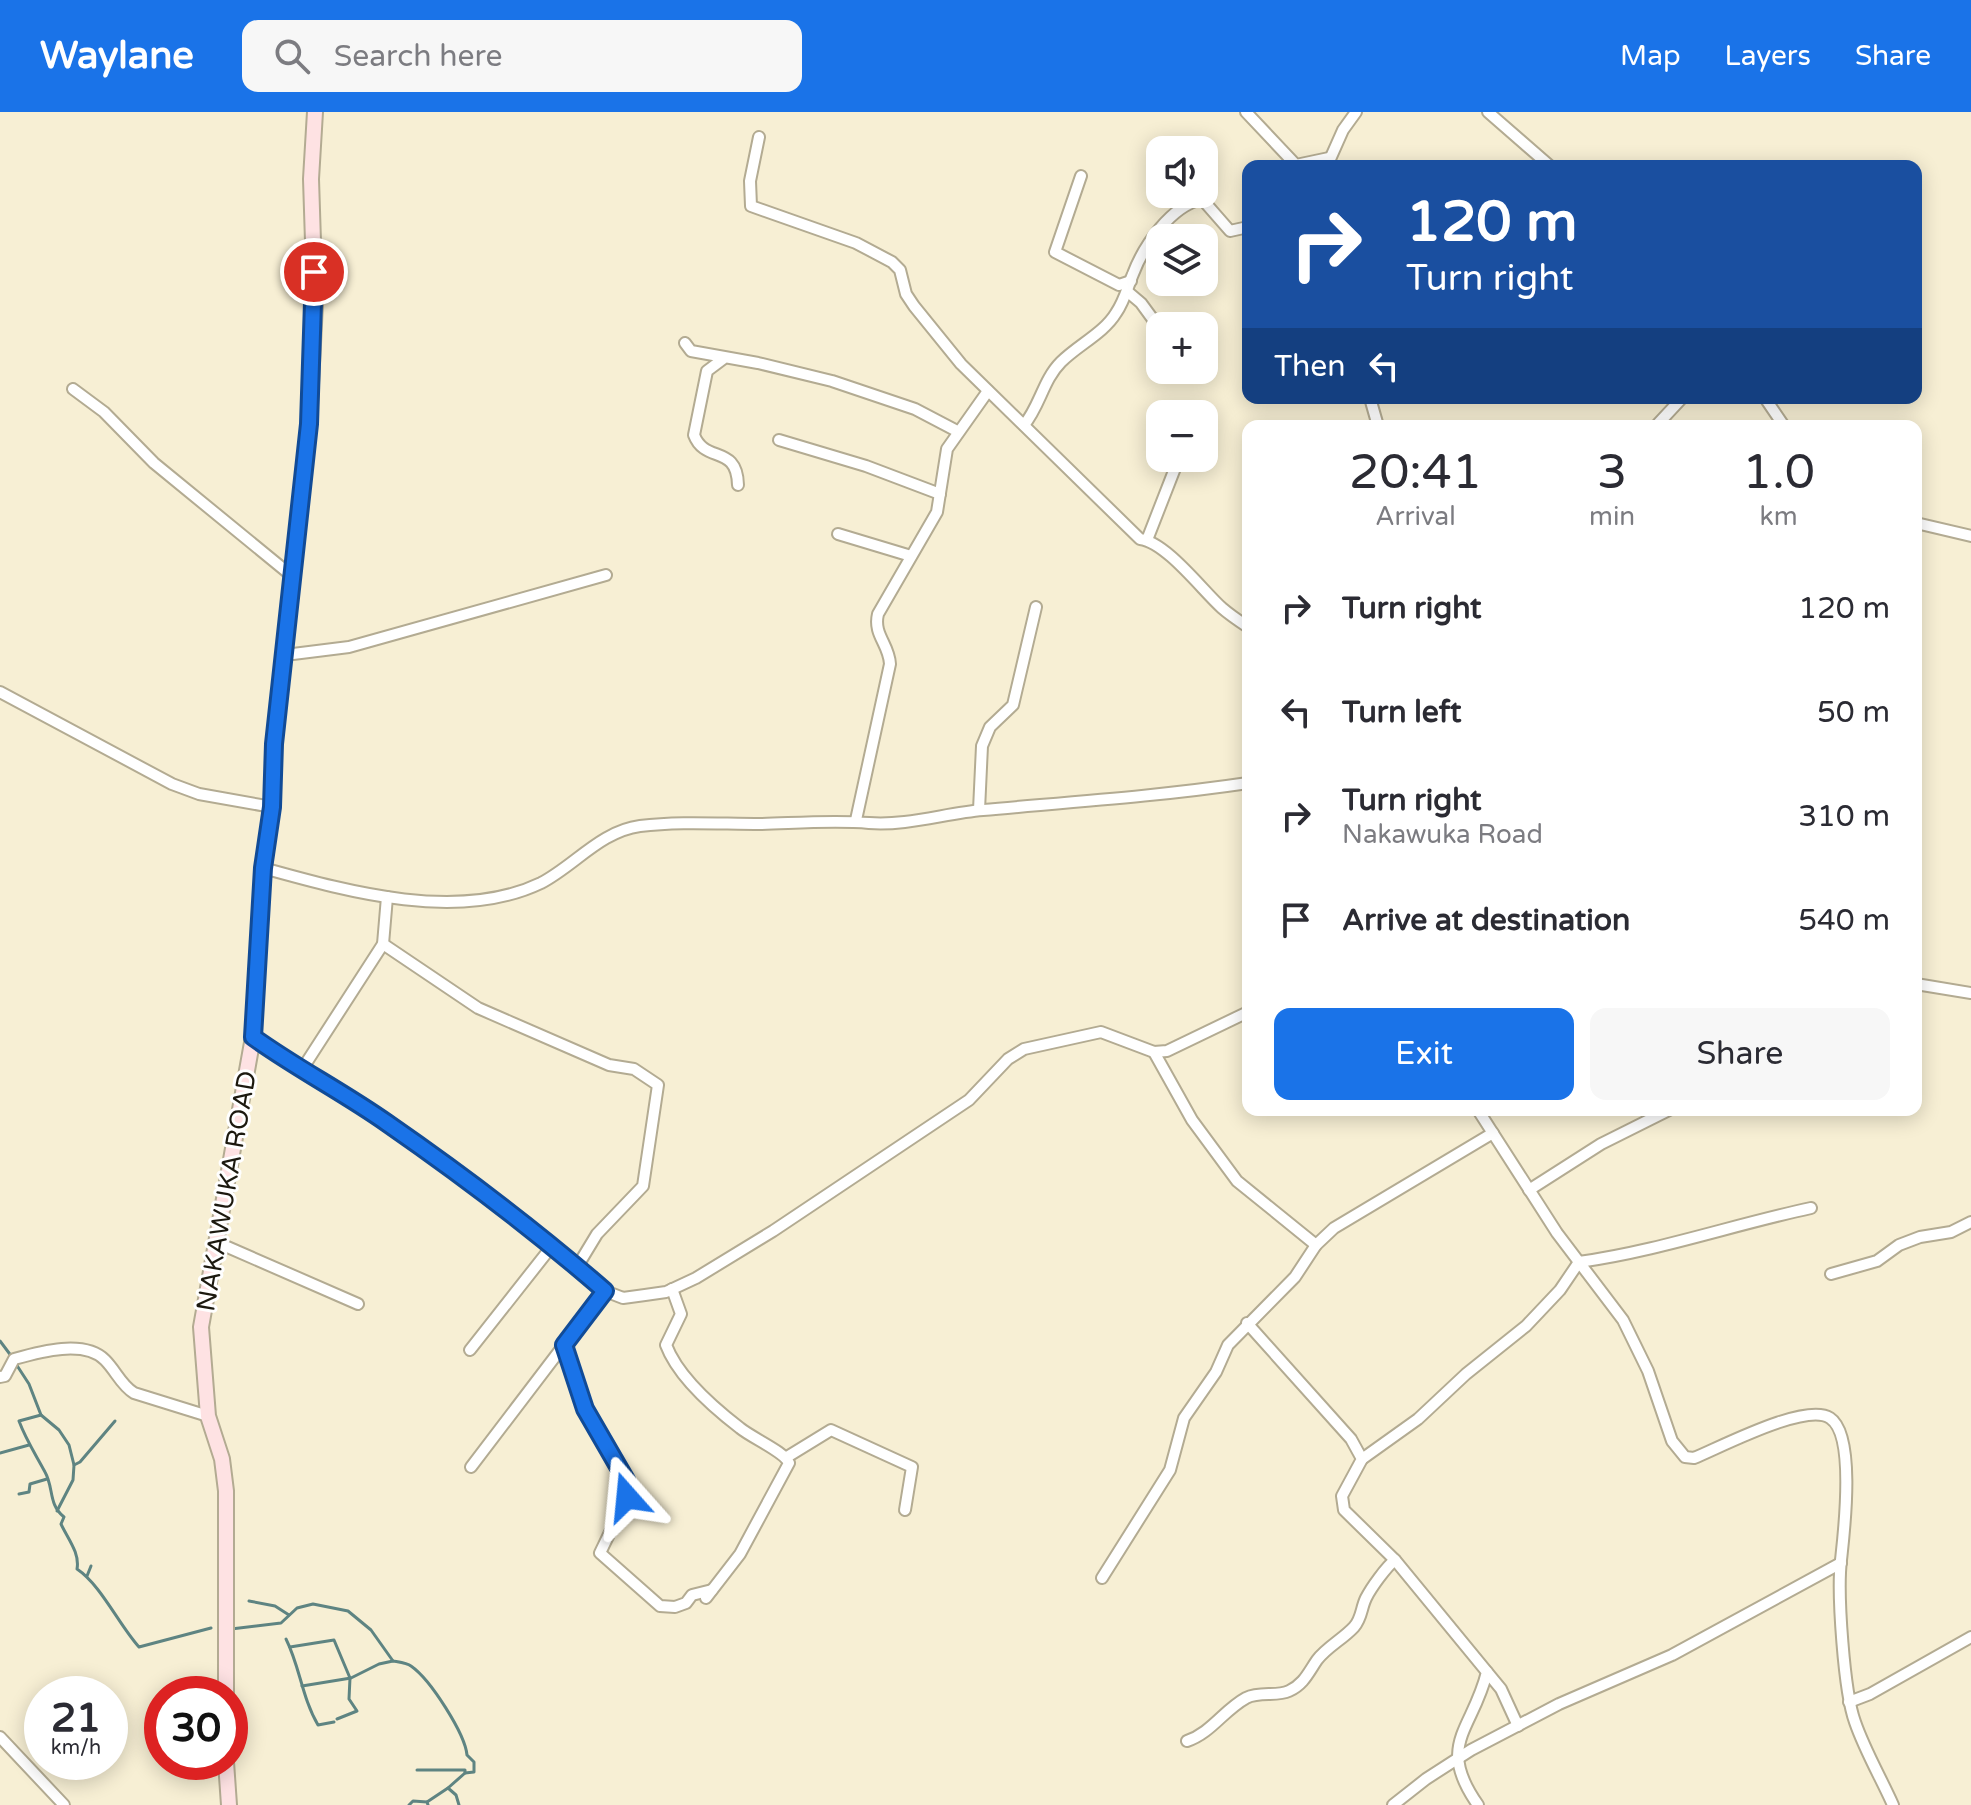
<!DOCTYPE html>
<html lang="en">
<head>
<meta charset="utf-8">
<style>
  body { margin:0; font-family:"Varela Round",sans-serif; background:#f7f7f7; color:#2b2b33; height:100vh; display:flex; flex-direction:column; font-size:30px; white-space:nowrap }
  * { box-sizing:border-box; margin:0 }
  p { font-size:26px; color:#7c7c81 }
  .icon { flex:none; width:44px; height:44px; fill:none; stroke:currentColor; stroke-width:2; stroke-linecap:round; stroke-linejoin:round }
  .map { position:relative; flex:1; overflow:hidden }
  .side { position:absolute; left:1242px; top:308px; width:680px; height:696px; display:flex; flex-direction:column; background:#fff; border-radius:16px; box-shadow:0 4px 20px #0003 }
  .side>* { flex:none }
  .hud { position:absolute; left:1242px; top:48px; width:680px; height:244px; border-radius:16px; box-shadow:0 4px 20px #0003; background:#1a4fa0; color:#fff; overflow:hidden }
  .controls { position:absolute; left:1146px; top:24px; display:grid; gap:16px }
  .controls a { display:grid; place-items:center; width:72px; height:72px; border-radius:16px; background:#fff; box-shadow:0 4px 20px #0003; font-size:40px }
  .speed { position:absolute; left:24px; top:1564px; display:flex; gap:16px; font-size:40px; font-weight:700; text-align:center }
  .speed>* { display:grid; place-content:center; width:104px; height:104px; border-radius:50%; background:#fff; box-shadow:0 4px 20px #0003; line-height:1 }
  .speed small { font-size:20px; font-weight:400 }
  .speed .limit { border:12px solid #d22; background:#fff; color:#111 }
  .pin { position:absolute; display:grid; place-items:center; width:68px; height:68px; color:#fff; margin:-34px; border:4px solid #fff; border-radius:50%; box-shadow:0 2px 8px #0007 }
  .me { position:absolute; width:88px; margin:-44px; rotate:342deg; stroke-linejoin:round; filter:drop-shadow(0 0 6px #0008) }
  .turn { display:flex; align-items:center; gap:28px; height:168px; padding:0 32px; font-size:36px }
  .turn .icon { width:104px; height:104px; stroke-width:2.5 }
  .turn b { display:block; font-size:56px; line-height:68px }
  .then { display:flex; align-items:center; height:76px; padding:0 32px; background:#0003; gap:16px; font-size:30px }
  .eta { display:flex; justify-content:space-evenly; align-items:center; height:136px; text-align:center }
  .eta b { font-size:48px; font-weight:600; line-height:56px }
  .cta { display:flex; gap:16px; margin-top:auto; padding:16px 32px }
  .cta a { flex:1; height:92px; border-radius:16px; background:#1a73e8; color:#fff; font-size:32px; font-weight:600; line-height:92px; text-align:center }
  .cta a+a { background:#f7f7f7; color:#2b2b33 }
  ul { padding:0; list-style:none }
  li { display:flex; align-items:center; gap:24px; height:104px; padding:0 32px }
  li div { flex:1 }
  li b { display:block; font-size:30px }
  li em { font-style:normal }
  header { display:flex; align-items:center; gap:48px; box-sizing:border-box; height:112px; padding:0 40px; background:#1a73e8; color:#fff }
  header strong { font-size:38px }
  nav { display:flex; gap:44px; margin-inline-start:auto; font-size:28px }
  .search { width:560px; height:72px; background:#f7f7f7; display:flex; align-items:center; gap:20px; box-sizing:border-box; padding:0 28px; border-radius:16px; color:#7c7c81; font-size:30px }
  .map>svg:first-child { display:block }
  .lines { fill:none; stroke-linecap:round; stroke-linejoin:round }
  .stream { stroke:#5e8482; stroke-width:3 }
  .minor-casing { stroke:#b3ab92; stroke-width:14 }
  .secondary-casing { stroke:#b3ab92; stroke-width:18 }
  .minor { stroke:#fff; stroke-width:10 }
  .secondary { stroke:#fee2e3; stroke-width:14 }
  .route-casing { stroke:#114b97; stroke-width:20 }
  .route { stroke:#1a73e8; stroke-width:14 }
  .labels { text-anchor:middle; stroke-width:6; stroke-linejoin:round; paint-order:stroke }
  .street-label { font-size:26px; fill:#1c190f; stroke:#fff }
</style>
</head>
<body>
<header>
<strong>Waylane</strong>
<div class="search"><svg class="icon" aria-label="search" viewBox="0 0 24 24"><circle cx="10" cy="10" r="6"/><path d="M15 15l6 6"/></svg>Search here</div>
<nav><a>Map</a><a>Layers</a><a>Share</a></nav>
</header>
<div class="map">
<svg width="1971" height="1693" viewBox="0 0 1971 1693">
  <rect width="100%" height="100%" fill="#f7efd4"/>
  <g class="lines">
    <g class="stream">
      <polyline points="0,1229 12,1245"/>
      <path d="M 16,1252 L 29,1272 L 41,1303 L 19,1309 C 26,1328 36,1343 45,1360 C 54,1376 48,1392 64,1405 L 61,1412 C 68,1427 80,1441 77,1457 C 101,1473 119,1513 139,1535 L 211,1516"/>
      <polyline points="41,1303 59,1318 69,1333 74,1353"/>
      <polyline points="0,1341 29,1333"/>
      <polyline points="19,1382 29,1380 30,1372 47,1367"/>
      <polyline points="57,1399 73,1368 74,1353 80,1350 115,1309"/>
      <polyline points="87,1464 91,1454"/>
      <polyline points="249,1489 275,1494 289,1503"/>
      <path d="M 231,1517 L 281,1511 L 297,1496 L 313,1492 L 348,1499 L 371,1518 L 393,1549 C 398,1550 407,1551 411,1554 C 431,1568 465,1622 467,1643 L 474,1650 L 474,1660 L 465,1661 L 448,1676 L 456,1683 L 459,1693"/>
      <path d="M 286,1527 C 300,1555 302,1586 318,1613 L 334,1610"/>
      <polyline points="290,1535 334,1528 350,1566 349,1587 357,1599 337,1607"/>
      <polyline points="302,1574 351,1566 379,1552 393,1549"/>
      <polyline points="417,1658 465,1658 465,1661"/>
      <polyline points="427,1690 448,1676"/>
      <polyline points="409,1693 413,1689 427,1690 428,1693"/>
    </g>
    <g class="minor-casing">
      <g id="minor">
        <polyline points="1246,0 1296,53 1329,46"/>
        <polyline points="1488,0 1550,54"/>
        <path d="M 759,25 L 750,69 L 751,94 L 856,131 L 892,150 L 900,158 L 906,182 L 914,194 L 961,252 L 1140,427 C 1166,430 1202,478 1222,496 C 1230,503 1239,509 1248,515"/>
        <polyline points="1327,54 1343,18 1356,0"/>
        <polyline points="1081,64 1055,140 1119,173 1131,169"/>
        <polyline points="1128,180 1141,191 1160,217"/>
        <polyline points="685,231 691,239 758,251 832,269 915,297 957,319"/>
        <path d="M 723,247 L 707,259 L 694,323 C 705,352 737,332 738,373"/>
        <polyline points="73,277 104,300 154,351 292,464"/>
        <polyline points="1370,286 1378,314"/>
        <polyline points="1765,286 1784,314"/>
        <path d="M 1024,313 C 1040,294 1043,268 1061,250 C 1078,233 1104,221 1116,201 C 1125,188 1127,176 1133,162 C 1144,133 1171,94 1202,87 L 1230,119 L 1248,115"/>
        <polyline points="1656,314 1682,286"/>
        <polyline points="779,328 866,354 940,382"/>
        <polyline points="1916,411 1971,424"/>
        <polyline points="838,422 911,444"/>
        <polyline points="1147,428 1179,346"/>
        <polyline points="285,543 349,535 606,463"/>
        <polyline points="0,580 172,672 199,682 272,695"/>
        <polyline points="979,698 982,634 990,615 1013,593 1036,495"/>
        <path d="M 856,708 L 890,552 C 889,532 873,523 878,502 L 937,400 L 947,337 L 988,279"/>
        <path d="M 263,756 C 346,779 458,811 541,771 C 574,754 601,719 640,714 C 680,709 720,712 761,712 C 797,711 833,708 869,711 C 907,714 946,701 983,698 C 1072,690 1160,684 1248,671"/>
        <polyline points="383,832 478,896 609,953 634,957 658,973 643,1074 597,1122 577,1155"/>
        <polyline points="1916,872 1971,881"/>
        <path d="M 253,925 C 296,956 344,980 387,1011 C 462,1063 535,1119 605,1179 L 623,1186 L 645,1183 L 666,1180 L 696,1166 L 773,1119 L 969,988 L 1008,947 L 1024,937 L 1101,920 L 1154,940 L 1167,939 L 1248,900"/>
        <polyline points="1154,940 1192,1008 1237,1069 1316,1133"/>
        <polyline points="301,959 383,832 387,785"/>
        <path d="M 1478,998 L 1557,1121 L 1623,1208 L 1648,1259 L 1672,1329 L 1685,1345 L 1694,1346 C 1721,1335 1806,1290 1830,1306 C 1856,1323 1844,1420 1841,1448 C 1837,1481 1844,1580 1855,1610 C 1865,1639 1881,1666 1893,1693"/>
        <polyline points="1529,1078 1601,1032 1669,998"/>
        <polyline points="216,1130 358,1192"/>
        <polyline points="1831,1162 1877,1149 1899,1133 1920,1125 1951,1120 1971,1110"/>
        <path d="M 672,1177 L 681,1202 L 666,1233 C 678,1265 714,1296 740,1316 C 752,1326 785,1340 789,1351 L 740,1442 L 706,1486"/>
        <path d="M 1247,1211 L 1351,1327 L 1362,1347 L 1342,1384 L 1344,1398 L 1395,1448 L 1487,1560 C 1473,1618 1435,1632 1478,1693"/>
        <polyline points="564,1233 585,1297 626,1368 627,1385 600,1441 660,1494 675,1495 686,1491 692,1483 712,1478"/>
        <polyline points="470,1238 552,1134"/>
        <path d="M 0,1265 L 5,1264 L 14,1247 C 39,1240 84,1227 105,1248 C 116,1259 121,1273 134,1281 L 208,1304"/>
        <polyline points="787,1345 831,1318 912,1355 905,1398"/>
        <path d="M 1362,1347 L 1418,1307 L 1466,1262 L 1526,1214 L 1560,1178 L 1579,1150 C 1658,1139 1732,1113 1811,1096"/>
        <polyline points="471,1355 605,1179"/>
        <polyline points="1102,1466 1170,1358 1184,1306 1216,1260 1228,1233 1295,1165 1316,1133 1334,1116 1493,1021"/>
        <polyline points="1487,1560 1501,1577 1518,1614"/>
        <polyline points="1849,1590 1870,1582 1971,1525"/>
        <polyline points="0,1625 64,1693"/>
        <path d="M 1187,1629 C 1211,1621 1224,1598 1246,1586 C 1260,1579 1276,1585 1289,1579 C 1304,1572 1308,1561 1317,1548 C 1327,1535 1343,1527 1354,1515 C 1362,1506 1361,1496 1366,1486 C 1371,1476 1386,1455 1395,1448"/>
        <polyline points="1393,1693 1426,1667 1471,1638 1559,1592 1672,1543 1841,1451"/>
      </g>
    </g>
    <g class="secondary-casing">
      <g id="secondary">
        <polyline points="226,1582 226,1379 222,1347 208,1304 201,1215 253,925 263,756 272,695 274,632 309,312 315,192 311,67 315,0"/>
        <polyline points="226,1650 229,1693"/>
      </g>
    </g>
    <use href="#minor" class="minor"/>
    <use href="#secondary" class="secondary"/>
  </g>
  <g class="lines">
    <g class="route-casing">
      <path id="route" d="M 314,160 L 309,312 L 274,632 L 272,695 L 263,756 L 253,925 C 296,956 343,980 387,1011 C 462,1063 536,1119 605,1179 L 564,1233 L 585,1297 L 626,1368 L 627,1385"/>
    </g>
    <use href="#route" class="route"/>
  </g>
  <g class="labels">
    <g class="street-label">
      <text transform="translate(226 1079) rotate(-80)" y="9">NAKAWUKA ROAD</text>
    </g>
  </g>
</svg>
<div class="controls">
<a><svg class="icon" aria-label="sound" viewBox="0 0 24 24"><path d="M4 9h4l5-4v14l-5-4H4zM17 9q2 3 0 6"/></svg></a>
<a><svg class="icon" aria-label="layers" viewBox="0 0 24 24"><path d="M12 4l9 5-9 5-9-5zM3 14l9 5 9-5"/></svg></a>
<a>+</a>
<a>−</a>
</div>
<div class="speed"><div>21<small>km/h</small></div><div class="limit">30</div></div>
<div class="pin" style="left:314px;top:160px;background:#d93025"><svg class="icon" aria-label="arrive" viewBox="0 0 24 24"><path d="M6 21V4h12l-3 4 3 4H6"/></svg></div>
<svg class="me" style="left:627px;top:1385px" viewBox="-20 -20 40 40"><path d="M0-17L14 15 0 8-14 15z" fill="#1a73e8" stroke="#fff" stroke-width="4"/></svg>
<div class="hud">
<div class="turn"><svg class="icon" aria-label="right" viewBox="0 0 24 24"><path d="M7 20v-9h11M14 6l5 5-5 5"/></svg><div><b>120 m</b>Turn right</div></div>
<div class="then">Then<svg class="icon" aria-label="left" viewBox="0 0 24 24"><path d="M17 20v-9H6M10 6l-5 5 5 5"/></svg></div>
</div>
<section class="side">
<div class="eta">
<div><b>20:41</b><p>Arrival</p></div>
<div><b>3</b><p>min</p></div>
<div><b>1.0</b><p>km</p></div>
</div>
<ul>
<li><svg class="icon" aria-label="right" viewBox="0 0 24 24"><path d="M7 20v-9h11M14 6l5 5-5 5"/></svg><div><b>Turn right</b></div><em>120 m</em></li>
<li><svg class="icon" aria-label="left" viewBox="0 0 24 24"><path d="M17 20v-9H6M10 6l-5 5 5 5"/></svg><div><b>Turn left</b></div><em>50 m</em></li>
<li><svg class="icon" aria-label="right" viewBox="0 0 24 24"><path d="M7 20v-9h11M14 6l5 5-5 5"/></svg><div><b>Turn right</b><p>Nakawuka Road</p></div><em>310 m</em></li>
<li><svg class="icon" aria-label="arrive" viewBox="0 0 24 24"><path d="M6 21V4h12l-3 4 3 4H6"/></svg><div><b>Arrive at destination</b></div><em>540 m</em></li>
</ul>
<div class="cta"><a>Exit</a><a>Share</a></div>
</section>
</div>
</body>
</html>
